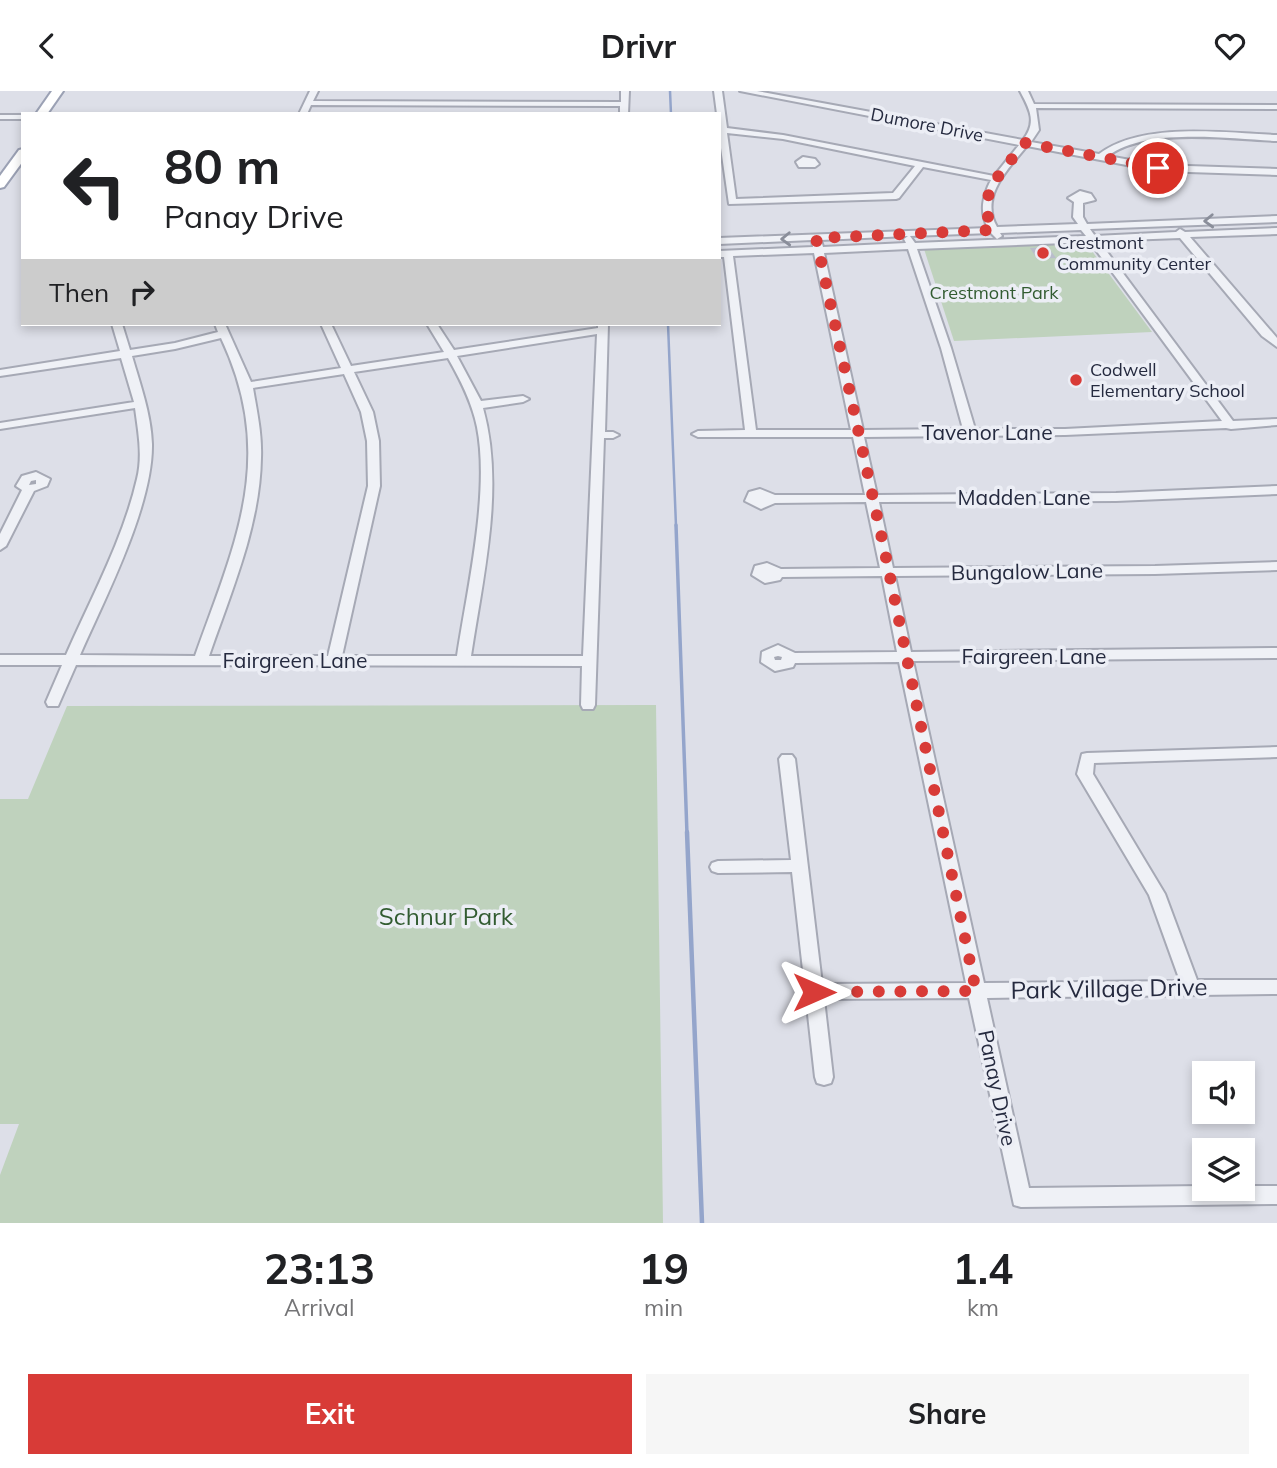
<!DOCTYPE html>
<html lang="en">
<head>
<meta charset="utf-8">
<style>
  body { margin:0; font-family:Mulish,sans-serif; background:#f6f6f6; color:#202124; height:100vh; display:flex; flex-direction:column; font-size:26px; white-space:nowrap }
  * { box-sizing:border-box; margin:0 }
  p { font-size:23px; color:#757577 }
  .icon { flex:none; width:38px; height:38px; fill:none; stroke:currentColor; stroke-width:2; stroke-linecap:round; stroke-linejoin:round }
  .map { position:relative; height:1132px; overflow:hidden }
  .side { display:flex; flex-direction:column; background:#fff; flex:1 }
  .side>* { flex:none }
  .banner { position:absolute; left:21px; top:21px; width:700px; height:214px; border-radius:0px; box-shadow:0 4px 10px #0003; background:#fff; color:#202124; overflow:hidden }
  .buttons { position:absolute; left:1192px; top:970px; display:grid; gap:14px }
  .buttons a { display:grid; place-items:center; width:63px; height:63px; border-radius:0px; background:#fff; box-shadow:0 4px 10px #0003; font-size:35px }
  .pin { position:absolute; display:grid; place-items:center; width:60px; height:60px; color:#fff; margin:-30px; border:4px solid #fff; border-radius:50%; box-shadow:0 2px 7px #0007 }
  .me { position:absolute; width:77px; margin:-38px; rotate:90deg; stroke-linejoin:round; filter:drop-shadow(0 0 5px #0008) }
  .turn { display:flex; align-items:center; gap:24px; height:147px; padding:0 28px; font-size:32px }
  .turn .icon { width:91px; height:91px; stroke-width:2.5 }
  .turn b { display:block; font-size:49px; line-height:60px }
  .then { display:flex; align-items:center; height:66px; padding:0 28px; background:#0003; gap:14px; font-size:26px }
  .eta { display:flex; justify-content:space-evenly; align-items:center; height:119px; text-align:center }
  .eta b { font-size:42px; font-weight:700; line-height:49px }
  .primary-button { display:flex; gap:14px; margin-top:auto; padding:14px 28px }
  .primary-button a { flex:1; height:80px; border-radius:0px; background:#d83b37; color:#fff; font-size:28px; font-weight:700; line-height:80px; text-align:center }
  .primary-button a+a { background:#f6f6f6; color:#202124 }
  header { display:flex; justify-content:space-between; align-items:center; height:91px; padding:0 28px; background:#fff; font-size:32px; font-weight:700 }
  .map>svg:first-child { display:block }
  .green { fill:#bfd2bd }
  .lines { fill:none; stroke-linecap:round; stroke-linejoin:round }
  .stream-far2 { stroke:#94a5cb; stroke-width:2.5 }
  .stream-far1 { stroke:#94a5cb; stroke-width:3.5 }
  .stream { stroke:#94a5cb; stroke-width:4.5 }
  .building { fill:#b9bdcb }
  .minor-casing { stroke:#a6a9b5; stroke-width:4 }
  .major-casing { stroke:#9ba1b4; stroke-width:4 }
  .minor { fill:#eff1f6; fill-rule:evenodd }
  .major { fill:#fff; fill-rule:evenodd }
  .oneway { stroke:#8a8e9a }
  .route { stroke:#d83b37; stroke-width:12; stroke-dasharray:0 21.6 }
  .poi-dot { fill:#d83b37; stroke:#eceef5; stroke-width:2.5 }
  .labels { text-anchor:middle; stroke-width:7; stroke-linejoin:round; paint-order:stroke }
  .far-street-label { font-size:18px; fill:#252a3f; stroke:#eceef5 }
  .far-poi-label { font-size:18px; fill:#252a3f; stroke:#eceef5; text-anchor:start }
  .far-park-label { font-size:18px; fill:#325c31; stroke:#eceef5 }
  .street-label { font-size:21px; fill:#252a3f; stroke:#eceef5 }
  .near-park-label { font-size:24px; fill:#325c31; stroke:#eceef5 }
  .near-street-label { font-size:24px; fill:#252a3f; stroke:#eceef5 }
</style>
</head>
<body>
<header><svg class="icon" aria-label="back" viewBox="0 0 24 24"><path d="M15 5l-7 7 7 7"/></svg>Drivr<svg class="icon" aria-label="heart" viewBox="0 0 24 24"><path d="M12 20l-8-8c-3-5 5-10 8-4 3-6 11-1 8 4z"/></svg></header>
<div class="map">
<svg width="1277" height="1132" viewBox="0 0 1277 1132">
  <rect width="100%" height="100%" fill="#dddfe8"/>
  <g class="green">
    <polygon points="1086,152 1152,241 954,250 924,158"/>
    <polygon points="656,614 663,1132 0,1132 0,1084 19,1033 0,1033 0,708 28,708 67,615"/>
  </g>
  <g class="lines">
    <g class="stream-far2">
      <polyline points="670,0 671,23"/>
      <polyline points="668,233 676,435"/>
    </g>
    <polyline class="stream-far1" points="676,434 687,743"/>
    <polyline class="stream" points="687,741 702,1132"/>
  </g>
  <polygon class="building" points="1048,156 1056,167 1037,168 1030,157"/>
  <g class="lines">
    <g class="minor-casing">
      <g id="minor">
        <polygon points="310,0 318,0 313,10 621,11 621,0 629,0 628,23 620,23 620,15 311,14 307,23 299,23"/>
        <path d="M 714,0 L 722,0 L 727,37 L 783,44 L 994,85 L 1019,54 L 740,0 L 757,0 L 1023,49 C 1037,31 1030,19 1020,0 L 1028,0 L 1034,13 L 1277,14 L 1277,18 L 1036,17 L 1039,39 L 1031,51 L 1099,63 C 1143,30 1225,42 1277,44 L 1277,50 C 1230,48 1146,36 1108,65 L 1158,74 L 1277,78 L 1277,84 L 1158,80 L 1027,55 C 1009,77 979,105 997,136 L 1078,133 L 1073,126 L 1074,111 L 1068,107 L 1080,100 L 1091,103 L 1095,109 L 1083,112 L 1083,126 L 1087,133 L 1277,125 L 1277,131 L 1090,138 L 1095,145 L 1176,141 L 1180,138 L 1185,141 L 1277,137 L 1277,143 L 1190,146 L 1277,247 L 1277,256 L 1262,245 L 1180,147 L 1099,150 L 1233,330 L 1277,328 L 1277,334 L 1231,338 L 1226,337 L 1065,344 L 864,346 L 877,404 L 1116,402 L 1277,395 L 1277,403 L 1116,410 L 879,411 L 893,477 L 1155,475 L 1277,471 L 1277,479 L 1155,483 L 895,485 L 911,561 L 1277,557 L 1277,567 L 913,570 L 984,892 L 1180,890 L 1149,804 L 1077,683 L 1082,663 L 1087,662 L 1277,656 L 1277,666 L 1094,672 L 1093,683 L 1165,803 L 1197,889 L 1277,889 L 1277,903 L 987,907 L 1029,1097 L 1204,1095 L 1204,1097 L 1242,1097 L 1242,1095 L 1277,1095 L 1277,1113 L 1021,1116 L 1014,1114 L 969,907 L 824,908 L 833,986 L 831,992 L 824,994 L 817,992 L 815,986 L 792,781 L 718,782 L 712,780 L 710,776 L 712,772 L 718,770 L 791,769 L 779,668 L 782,664 L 792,664 L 795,668 L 822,893 L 966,892 L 899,571 L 795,572 L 793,576 L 775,580 L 761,571 L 762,561 L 778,554 L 795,562 L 897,561 L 882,485 L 782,486 L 780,489 L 765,492 L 752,484 L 755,475 L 767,472 L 781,478 L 880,477 L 866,411 L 775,412 L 761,418 L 745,410 L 749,401 L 760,398 L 775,404 L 865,404 L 853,346 L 698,346 L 692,343 L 698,340 L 745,339 L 724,166 L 719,166 L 719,160 L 813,156 L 812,149 L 719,153 L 719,147 L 988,137 C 979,120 983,105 991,89 L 923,76 L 899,107 L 896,108 L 729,113 L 719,43 L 719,23 L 717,23 ZM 727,42 L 783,48 L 915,75 L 893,102 L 736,108 ZM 1081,139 L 1086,145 L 915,152 L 910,145 L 991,142 L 997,148 L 1002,145 L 1000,142 ZM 908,145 L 904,148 L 906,152 L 823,156 L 821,149 ZM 1090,151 L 1222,330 L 1065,338 L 975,338 L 951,257 L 917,158 ZM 908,158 L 941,257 L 963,338 L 863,339 L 824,162 ZM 814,162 L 851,339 L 756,339 L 733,165 ZM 778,565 L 782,566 L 781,569 L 775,569 L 774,566 Z"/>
        <rect x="0" y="24" width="23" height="4"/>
        <polygon points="803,66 815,68 819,73 815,76 799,76 796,71"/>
        <path d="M 112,233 L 122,233 L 130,259 L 175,252 L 218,241 L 215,233 L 225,233 L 251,291 L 341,277 L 321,233 L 331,233 L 351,275 L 444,261 L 427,233 L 437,233 L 454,259 L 598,237 L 598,233 L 608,233 L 605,341 L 613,341 L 619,344 L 613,347 L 604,347 L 595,614 L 593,618 L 583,618 L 581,614 L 582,575 L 76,574 L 58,615 L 48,615 L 46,611 L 62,574 L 0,574 L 0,564 L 66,564 C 91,507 123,449 137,388 C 143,364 138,340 135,317 L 0,338 L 0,332 L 134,311 L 121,267 L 0,285 L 0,279 L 120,260 ZM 597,243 L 583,565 L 471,565 C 483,485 505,396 483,317 L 523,311 L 529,308 L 523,305 L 481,310 L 457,265 ZM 221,247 C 277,366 236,450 195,565 L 80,564 C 105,507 153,415 152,353 C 151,323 140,293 132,265 L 175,258 ZM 448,267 C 460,288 472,311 477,336 C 490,401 467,499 457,565 L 342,565 L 380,395 L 379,350 L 373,321 L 354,281 ZM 344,283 L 361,321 L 367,350 L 368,395 L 328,565 L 209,565 C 231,501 260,435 261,367 C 262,343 257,321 253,297 Z"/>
        <path d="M 36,381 L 50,388 L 47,395 L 34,400 L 6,455 L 0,459 L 0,443 L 22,399 L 16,395 L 22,385 ZM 36,389 L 36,393 L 29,394 L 31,390 Z"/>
      </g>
    </g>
    <g class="major-casing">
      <g id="major">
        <polygon points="52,0 63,0 47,23 36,23"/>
        <polygon points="23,58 23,70 4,96 0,97 0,85 19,59"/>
      </g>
    </g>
    <use href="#minor" class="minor"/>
    <use href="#major" class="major"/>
  </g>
  <defs><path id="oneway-chevron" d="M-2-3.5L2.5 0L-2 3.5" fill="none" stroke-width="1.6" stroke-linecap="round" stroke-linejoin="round" transform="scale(1.75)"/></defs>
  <g class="oneway">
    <use href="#oneway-chevron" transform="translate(1209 130) rotate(178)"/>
    <use href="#oneway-chevron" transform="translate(786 148) rotate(178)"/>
  </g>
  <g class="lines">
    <path class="route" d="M 814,901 L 976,900 L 884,457 L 816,147 L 993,139 C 974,102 1003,81 1025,52 L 1158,77"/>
  </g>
  <g class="poi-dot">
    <circle cx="1043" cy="162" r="7"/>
    <circle cx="1076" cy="289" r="7"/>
  </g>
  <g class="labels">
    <g class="far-street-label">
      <text transform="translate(927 34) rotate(11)" y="6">Dumore Drive</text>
    </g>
    <g class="far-poi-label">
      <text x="1057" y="158">Crestmont<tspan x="1057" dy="21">Community Center</tspan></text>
      <text x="1090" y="285">Codwell<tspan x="1090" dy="21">Elementary School</tspan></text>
    </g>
    <g class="far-park-label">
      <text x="994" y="208">Crestmont Park</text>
    </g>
    <g class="street-label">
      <text x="987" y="349">Tavenor Lane</text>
      <text x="1024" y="414">Madden Lane</text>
      <text transform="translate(1027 481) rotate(-1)" y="7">Bungalow Lane</text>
      <text x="1034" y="573">Fairgreen Lane</text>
      <text x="295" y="577">Fairgreen Lane</text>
      <text transform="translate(997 997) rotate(78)" y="7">Panay Drive</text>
    </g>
    <g class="near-park-label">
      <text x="446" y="834">Schnur Park</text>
    </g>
    <g class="near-street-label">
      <text transform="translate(1109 898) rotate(-1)" y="8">Park Village Drive</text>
    </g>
  </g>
</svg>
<div class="buttons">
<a><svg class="icon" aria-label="sound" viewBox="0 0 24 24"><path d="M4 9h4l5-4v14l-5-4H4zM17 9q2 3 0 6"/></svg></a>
<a><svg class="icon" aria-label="layers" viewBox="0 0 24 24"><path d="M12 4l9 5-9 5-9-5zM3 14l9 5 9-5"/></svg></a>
</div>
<div class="pin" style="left:1158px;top:77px;background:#d93025"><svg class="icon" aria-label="arrive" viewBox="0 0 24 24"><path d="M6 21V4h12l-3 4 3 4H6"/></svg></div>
<svg class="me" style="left:814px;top:901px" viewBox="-20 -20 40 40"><path d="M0-17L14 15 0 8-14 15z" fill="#d83b37" stroke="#fff" stroke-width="4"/></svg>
<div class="banner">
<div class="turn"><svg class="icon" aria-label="left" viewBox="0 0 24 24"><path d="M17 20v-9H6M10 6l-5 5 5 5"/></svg><div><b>80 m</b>Panay Drive</div></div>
<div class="then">Then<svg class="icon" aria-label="right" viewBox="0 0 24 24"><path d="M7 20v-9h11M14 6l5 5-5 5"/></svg></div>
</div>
</div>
<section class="side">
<div class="eta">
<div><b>23:13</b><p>Arrival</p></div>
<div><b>19</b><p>min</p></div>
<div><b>1.4</b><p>km</p></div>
</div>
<div class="primary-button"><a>Exit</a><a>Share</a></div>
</section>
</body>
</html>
